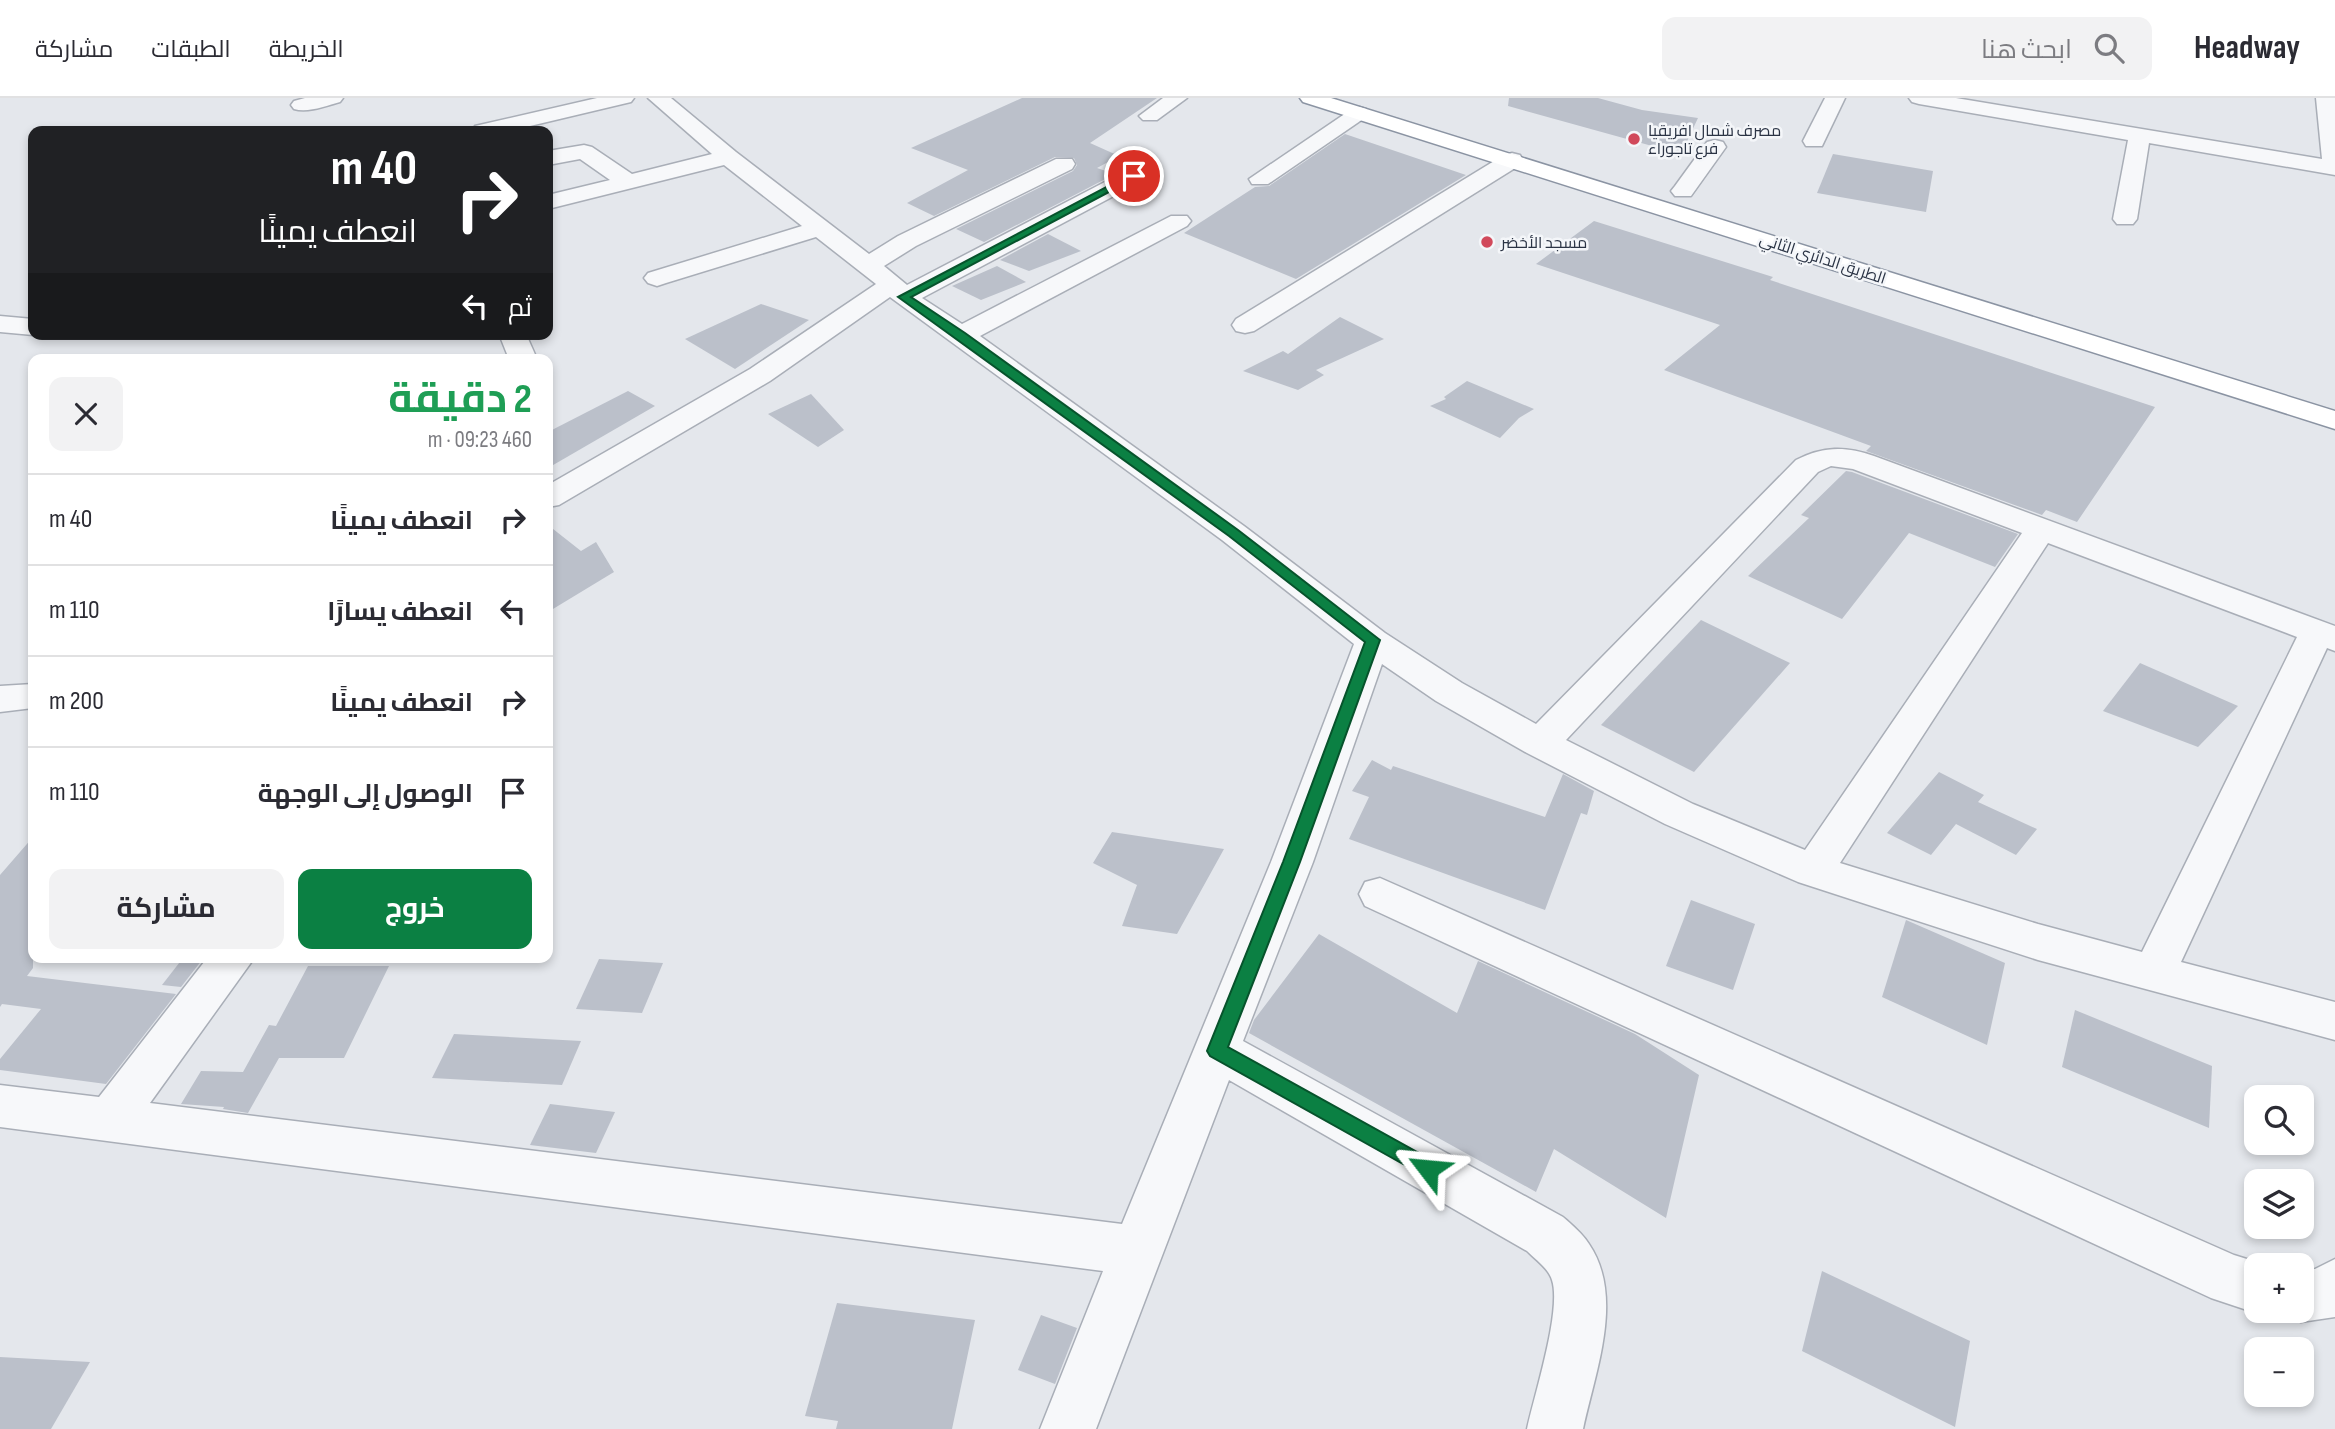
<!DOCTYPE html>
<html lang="ar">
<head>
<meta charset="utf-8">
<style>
  body { margin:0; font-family:"Sofia Sans Condensed",Cairo,sans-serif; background:#f2f2f3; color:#2b2b33; direction:rtl; height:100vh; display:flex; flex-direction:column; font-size:26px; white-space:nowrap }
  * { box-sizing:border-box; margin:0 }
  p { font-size:23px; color:#7c7c81 }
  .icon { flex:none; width:38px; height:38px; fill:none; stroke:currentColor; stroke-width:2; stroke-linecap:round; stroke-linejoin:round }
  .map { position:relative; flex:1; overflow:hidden; direction:ltr }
  .sheet { position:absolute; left:28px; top:256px; width:525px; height:609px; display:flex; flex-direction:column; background:#fff; border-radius:14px; box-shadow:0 4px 10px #0003; direction:rtl }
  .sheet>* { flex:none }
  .banner { position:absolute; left:28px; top:28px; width:525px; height:214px; border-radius:14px; box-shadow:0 4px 10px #0003; direction:rtl; background:#202124; color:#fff; overflow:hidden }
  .controls { position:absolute; left:2244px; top:987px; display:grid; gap:14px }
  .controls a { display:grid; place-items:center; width:70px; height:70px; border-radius:14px; background:#fff; box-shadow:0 4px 10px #0003; font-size:35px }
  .pin { position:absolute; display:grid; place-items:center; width:60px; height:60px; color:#fff; margin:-30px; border:4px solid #fff; border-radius:50%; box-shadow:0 2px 7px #0007 }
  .me { position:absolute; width:77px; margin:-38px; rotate:299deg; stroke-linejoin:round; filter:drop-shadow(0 0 5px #0008) }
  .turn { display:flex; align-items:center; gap:24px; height:147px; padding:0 21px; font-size:32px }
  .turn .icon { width:91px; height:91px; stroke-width:2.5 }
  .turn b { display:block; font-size:49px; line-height:60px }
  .then { display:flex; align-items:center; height:66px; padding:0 21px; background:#0003; gap:14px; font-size:26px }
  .round { display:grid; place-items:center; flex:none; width:74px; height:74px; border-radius:14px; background:#f2f2f3 }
  .headline { display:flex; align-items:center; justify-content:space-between; height:119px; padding:0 21px }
  h1 { font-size:42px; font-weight:700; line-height:52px; color:#1e9e55 }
  .button { display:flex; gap:14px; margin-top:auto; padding:14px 21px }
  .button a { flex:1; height:80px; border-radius:14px; background:#0b8043; color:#fff; font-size:28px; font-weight:700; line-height:80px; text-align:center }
  .button a+a { background:#f2f2f3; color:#2b2b33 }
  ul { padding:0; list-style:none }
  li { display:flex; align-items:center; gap:21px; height:91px; padding:0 21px; border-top:2px solid #e1e1e2 }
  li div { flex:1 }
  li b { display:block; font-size:26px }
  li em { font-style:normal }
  header { display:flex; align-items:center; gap:42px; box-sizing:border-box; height:98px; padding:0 35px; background:#fff; border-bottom:2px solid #e1e1e2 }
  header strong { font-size:33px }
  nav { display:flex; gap:38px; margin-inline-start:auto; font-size:24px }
  .search { width:490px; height:63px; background:#f2f2f3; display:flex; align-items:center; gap:18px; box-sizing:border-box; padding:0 24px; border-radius:14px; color:#7c7c81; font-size:26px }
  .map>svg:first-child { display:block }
  .building { fill:#bbc0ca }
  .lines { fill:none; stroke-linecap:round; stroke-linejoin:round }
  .minor-casing { stroke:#a9aeb7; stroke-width:3 }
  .highway-casing { stroke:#8b94a3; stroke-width:3 }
  .minor { fill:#f7f8fa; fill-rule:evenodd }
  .highway { fill:#fff; fill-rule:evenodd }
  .route { fill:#0b8043; stroke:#07532c; stroke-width:2 }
  .poi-dot { fill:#d1495b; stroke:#f4f6f9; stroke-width:2.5 }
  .labels { text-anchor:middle; stroke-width:5; stroke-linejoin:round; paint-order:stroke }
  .far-poi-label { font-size:16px; fill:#2b3445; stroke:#f4f6f9; text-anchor:start }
  .far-street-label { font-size:16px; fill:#2b3445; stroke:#f4f6f9 }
</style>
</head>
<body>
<header>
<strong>Headway</strong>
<div class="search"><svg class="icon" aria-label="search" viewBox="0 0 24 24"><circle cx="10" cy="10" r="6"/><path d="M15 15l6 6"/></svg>ابحث هنا</div>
<nav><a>الخريطة</a><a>الطبقات</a><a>مشاركة</a></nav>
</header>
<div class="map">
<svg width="2335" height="1331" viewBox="0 0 2335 1331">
  <rect width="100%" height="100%" fill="#e4e7ec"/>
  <g class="building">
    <polygon points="1022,0 1157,0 1090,45 1119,58 1097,70 1115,76 984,144 956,131 1073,73 1077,67 1074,60 1055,59 934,118 907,105 968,72 911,50"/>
    <polygon points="1509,0 1598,0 1642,12 1698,20 1681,56 1508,8"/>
    <polygon points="1345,36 1466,77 1296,181 1184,135 1255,89 1269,88"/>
    <polygon points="1833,56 1933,73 1926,114 1817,95"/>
    <polygon points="1594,123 1773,179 1770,182 2155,309 2077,424 2046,412 2042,417 1866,353 1871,348 1664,272 1720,227 1536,166"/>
    <polygon points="1048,136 1081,153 1029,173 1000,162"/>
    <polygon points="997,168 1026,184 981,202 952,188"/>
    <polygon points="761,206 809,222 735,271 685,241"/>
    <polygon points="1340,219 1384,241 1316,272 1324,277 1298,292 1243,273 1283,253 1288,256"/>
    <polygon points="1467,283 1534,311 1519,320 1500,340 1430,308 1446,301 1444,299"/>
    <polygon points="628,293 655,308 548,370 548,334"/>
    <polygon points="811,296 844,332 818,349 768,316"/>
    <polygon points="1846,373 1852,374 2018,436 1995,469 1909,435 1842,521 1748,478 1809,420 1801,417"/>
    <polygon points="548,427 581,453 596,444 614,474 548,514"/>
    <polygon points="1701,522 1790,565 1694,674 1601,627"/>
    <polygon points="2140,565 2238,608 2198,649 2103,613"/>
    <polygon points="1372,662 1391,672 1393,668 1545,719 1563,676 1594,693 1587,717 1581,715 1545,812 1349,741 1369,699 1352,693"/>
    <polygon points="1939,674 1984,697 1978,704 2037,731 2016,757 1956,726 1931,757 1887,735"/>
    <polygon points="1112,734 1224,751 1177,836 1122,828 1137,787 1093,765"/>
    <polygon points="33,739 33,870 27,878 176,896 106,986 0,972 0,961 41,911 2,906 0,909 0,777"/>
    <polygon points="1691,802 1755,826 1733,892 1666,868"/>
    <polygon points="1906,822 2005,865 1987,947 1882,899"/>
    <polygon points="1319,836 1457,915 1478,863 1635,936 1699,977 1666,1120 1554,1051 1536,1094 1249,935 1254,922"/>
    <polygon points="183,860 202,862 181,889 162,887"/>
    <polygon points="599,861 663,865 642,915 576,911"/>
    <polygon points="308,868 389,868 344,960 279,960 248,1015 223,1011 224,1009 181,1006 201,973 243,974 269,927 276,928"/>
    <polygon points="2075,912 2212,968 2209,1030 2062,969"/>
    <polygon points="454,936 581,943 562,987 432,980"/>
    <polygon points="550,1006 615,1014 596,1055 530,1047"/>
    <polygon points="1822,1173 1970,1243 1955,1329 1802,1253"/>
    <polygon points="837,1205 975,1222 952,1331 836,1331 838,1323 805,1318"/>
    <polygon points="1041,1217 1077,1230 1055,1286 1018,1272"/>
    <polygon points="0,1259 90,1264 51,1331 0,1331"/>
  </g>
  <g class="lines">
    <g class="minor-casing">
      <g id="minor">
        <path d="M 305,0 L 343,0 L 340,4 C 326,8 308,15 294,11 L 291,7 L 294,3 Z"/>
        <polygon points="597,0 634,0 631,4 509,33 472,33 475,28"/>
        <path d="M 648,0 L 671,0 L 736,54 L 869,156 L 898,138 L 1056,61 L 1072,61 L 1075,66 L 1072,71 L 916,148 L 884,168 L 907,187 L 1126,73 L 1142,73 L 1145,78 L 1142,83 L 922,200 L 962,226 L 1171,118 L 1187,118 L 1191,123 L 1187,128 L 980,238 L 1244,428 L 1385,535 L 1462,585 L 1536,626 L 1796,362 C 1823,348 1846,348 1874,358 L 2335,528 L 2335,553 L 2327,550 L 2181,864 L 2335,904 L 2335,942 L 2038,862 L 1798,784 L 1665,726 L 1527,655 L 1436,603 L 1382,566 L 1313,764 L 1243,943 L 1563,1119 C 1572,1127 1582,1135 1589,1146 C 1625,1199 1595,1274 1583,1331 L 1527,1331 C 1534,1298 1562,1212 1552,1182 C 1549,1171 1535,1161 1527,1153 L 1229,982 L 1096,1331 L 1040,1331 L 1103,1173 L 0,1029 L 0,987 L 99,999 L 208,859 L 255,859 L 150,1005 L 1122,1126 L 1271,764 L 1354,546 L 1222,442 L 890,199 L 770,283 L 559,407 L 548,409 L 548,387 L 750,271 L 876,186 L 816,139 L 666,185 L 657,188 L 648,185 L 644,180 L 648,175 L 802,128 L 724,67 L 548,111 L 548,97 L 610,82 L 580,61 L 548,67 L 548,53 L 584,47 L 592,49 L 632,76 L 712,56 ZM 1831,368 L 1853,371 L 2022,435 L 1805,752 L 1693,706 L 1566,642 L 1818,374 ZM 2048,445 L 2297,539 L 2142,854 L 2038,826 L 1840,765 Z"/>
        <polygon points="1163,0 1187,0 1157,22 1143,22 1139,18"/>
        <polygon points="1825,0 1845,0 1822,48 1806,48 1803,43"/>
        <polygon points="1909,0 1956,0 2322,61 2316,0 2335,0 2335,77 2149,45 2137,121 2133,126 2117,126 2113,121 2128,42 1919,6 1912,4"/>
        <polygon points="1359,9 1366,11 1369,15 1366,19 1268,86 1252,86 1249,81 1352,11"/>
        <polygon points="1715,42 1723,44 1726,49 1691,98 1675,98 1671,93 1675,88 1707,44"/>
        <polygon points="1512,55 1520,57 1523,62 1520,67 1254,233 1245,235 1236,233 1232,227 1236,221 1504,57"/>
        <polygon points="0,218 33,221 33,236 36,236 33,237 0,234"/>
        <polygon points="499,236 526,236 537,261 509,261"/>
        <polygon points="33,586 33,610 0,614 0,588"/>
        <polygon points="1380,780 2234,1157 2266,1167 2256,1167 2256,1213 2261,1213 2256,1215 2211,1200 1365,808 1359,796 1365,784"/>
        <polygon points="2335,1161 2335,1219 2301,1224 2282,1216 2281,1213 2301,1213 2301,1172 2315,1171"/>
      </g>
    </g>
    <g class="highway-casing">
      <polygon id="highway" points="1300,0 1331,0 2335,313 2335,331 1303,4"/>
    </g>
    <use href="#minor" class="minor"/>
    <use href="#highway" class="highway"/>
  </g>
  <polygon class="route" points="1131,76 1139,78 911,199 965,235 1238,432 1380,542 1300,764 1228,949 1435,1064 1438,1071 1435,1077 1428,1080 1210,958 1207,953 1283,764 1365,544 1229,438 898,199"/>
  <g class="poi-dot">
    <circle cx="1634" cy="41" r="7"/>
    <circle cx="1487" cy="144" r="7"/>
  </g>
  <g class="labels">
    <g class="far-poi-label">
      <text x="1648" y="38">مصرف شمال افريقيا<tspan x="1648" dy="18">فرع تاجوراء</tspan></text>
      <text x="1501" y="150">مسجد الأخضر</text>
    </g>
    <g class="far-street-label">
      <text transform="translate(1823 160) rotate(18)" y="6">الطريق الدائري الثاني</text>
    </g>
  </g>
</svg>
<div class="controls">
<a><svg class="icon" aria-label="search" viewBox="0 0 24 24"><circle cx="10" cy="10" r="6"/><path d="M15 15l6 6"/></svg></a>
<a><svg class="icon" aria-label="layers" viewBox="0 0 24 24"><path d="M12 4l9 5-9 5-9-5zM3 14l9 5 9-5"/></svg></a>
<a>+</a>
<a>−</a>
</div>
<div class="pin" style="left:1134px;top:78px;background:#d93025"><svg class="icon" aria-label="arrive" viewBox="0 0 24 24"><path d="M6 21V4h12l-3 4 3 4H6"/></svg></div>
<svg class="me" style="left:1428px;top:1071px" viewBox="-20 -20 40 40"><path d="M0-17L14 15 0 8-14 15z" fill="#0b8043" stroke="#fff" stroke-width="4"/></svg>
<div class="banner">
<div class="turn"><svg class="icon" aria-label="right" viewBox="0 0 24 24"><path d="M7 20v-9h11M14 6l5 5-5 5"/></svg><div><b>40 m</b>انعطف يمينًا</div></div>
<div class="then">ثم<svg class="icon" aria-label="left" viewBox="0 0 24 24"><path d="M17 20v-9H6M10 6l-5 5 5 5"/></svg></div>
</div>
<section class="sheet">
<div class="headline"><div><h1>2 دقيقة</h1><p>460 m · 09:23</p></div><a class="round"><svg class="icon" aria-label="close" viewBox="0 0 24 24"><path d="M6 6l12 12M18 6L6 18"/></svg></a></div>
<ul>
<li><svg class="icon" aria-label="right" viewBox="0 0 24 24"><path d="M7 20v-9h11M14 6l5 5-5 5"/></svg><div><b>انعطف يمينًا</b></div><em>40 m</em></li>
<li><svg class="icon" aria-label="left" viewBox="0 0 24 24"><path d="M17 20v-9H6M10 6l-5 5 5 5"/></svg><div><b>انعطف يسارًا</b></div><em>110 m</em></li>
<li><svg class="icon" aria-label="right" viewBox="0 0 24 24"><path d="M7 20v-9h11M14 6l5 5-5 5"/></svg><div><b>انعطف يمينًا</b></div><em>200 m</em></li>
<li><svg class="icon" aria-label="arrive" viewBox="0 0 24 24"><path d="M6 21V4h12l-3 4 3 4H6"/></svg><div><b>الوصول إلى الوجهة</b></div><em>110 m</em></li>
</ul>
<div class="button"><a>خروج</a><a>مشاركة</a></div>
</section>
</div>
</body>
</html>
